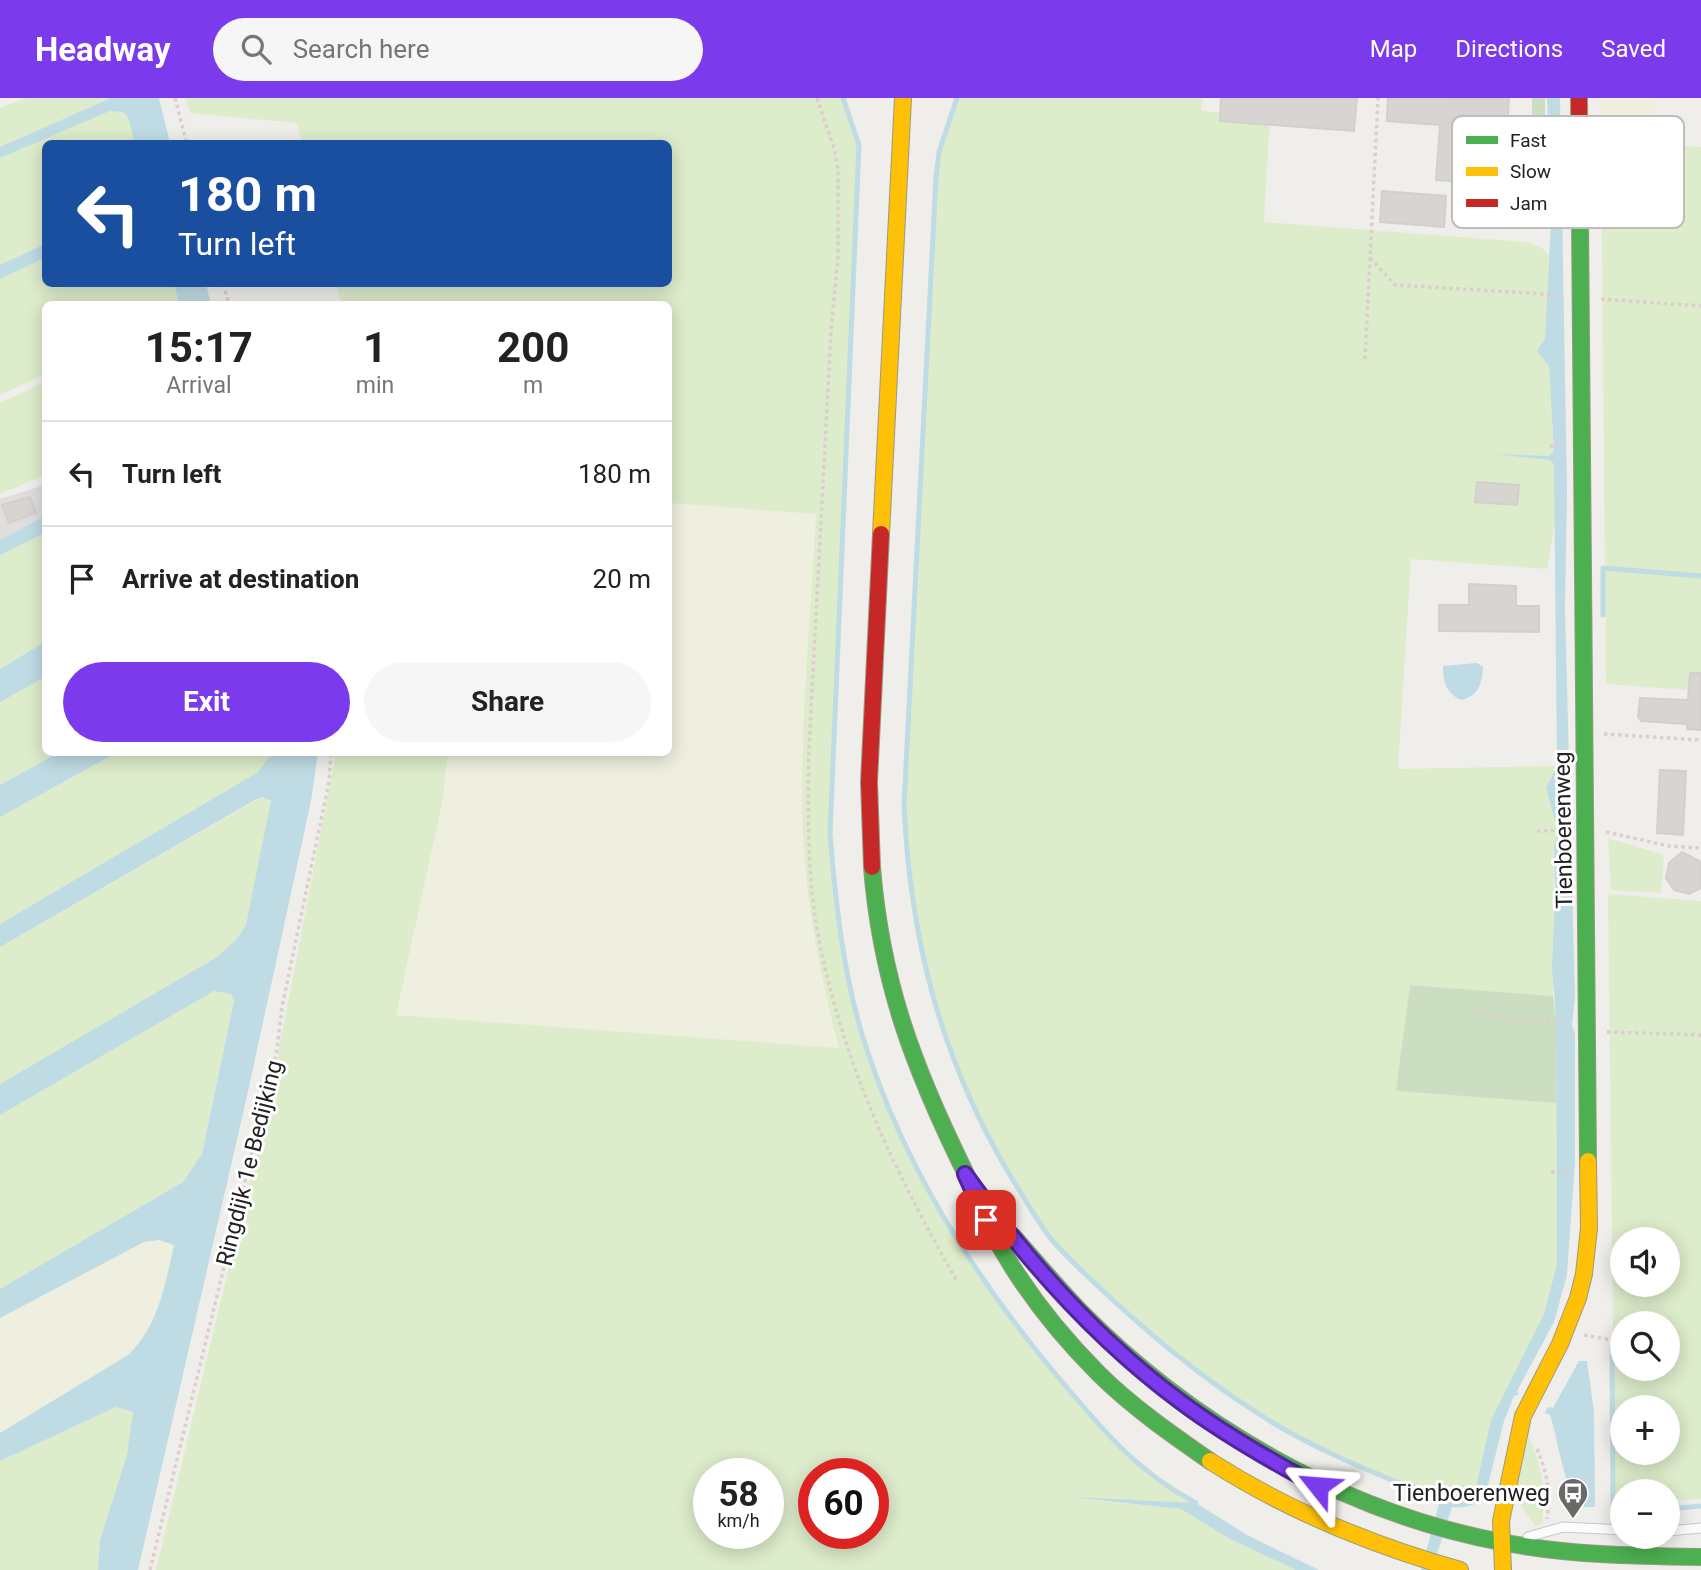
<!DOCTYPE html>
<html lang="en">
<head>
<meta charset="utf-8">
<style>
  body { margin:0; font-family:Roboto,sans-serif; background:#f6f6f6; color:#222; height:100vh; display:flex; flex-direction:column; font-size:26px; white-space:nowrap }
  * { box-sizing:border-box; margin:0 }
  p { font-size:23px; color:#767676 }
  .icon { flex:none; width:38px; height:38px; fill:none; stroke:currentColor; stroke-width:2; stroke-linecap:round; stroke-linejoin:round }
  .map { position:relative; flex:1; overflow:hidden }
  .sheet { position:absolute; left:42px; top:203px; width:630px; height:455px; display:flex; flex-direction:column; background:#fff; border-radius:10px; box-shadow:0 4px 18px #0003 }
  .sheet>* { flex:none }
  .guide { position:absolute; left:42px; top:42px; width:630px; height:147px; border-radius:10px; box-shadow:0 4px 18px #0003; background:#1a4fa0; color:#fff; overflow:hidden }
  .fabs { position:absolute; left:1610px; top:1129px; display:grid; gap:14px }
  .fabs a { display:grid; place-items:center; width:70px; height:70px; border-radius:50%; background:#fff; box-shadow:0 4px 18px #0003; font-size:35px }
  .speed { position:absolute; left:693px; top:1360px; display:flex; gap:14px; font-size:35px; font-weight:700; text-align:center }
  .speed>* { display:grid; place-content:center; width:91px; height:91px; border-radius:50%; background:#fff; box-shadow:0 4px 18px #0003; line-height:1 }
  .speed small { font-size:18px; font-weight:400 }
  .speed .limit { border:10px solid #d22; background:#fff; color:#111 }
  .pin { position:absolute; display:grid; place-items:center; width:60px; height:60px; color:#fff; margin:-30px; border-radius:14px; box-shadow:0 4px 10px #0006 }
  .me { position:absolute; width:77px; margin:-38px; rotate:298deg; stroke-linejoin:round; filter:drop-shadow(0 0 5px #0008) }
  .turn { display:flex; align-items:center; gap:24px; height:147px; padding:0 21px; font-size:32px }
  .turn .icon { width:91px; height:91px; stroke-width:2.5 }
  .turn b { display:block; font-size:49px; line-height:60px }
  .eta { display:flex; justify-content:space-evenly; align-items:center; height:119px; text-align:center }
  .eta b { font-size:42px; font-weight:700; line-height:49px }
  .primary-button { display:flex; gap:14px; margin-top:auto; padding:14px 21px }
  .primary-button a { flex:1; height:80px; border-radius:42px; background:#7c3aed; color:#fff; font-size:28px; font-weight:700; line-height:80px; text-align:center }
  .primary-button a+a { background:#f6f6f6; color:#222 }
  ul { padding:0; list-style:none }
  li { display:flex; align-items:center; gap:21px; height:105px; padding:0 21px; border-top:2px solid #e0e0e0 }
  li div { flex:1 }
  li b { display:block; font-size:26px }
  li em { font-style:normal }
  header { display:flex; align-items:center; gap:42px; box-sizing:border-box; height:98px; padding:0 35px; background:#7c3aed; color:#fff }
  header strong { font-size:33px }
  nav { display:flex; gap:38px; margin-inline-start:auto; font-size:24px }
  .search { width:490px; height:63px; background:#f6f6f6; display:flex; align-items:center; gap:18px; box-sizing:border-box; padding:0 24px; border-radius:38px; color:#767676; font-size:26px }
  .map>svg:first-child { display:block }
  .residential { fill:#dfdedc }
  .farmland { fill:#efefdf }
  .grass { fill:#ddeccb; fill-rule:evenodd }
  .forest { fill:#cbdec1 }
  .water { fill:#bfdbe3 }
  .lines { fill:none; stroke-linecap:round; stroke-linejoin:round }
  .stream { stroke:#bfdbe3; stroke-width:5 }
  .building { fill:#d7d4d2; stroke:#d3d0cc; stroke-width:2 }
  .lane-casing { stroke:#c9c8c7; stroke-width:11 }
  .fast-casing { stroke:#999a82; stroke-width:18 }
  .slow-casing { stroke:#999a82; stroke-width:18 }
  .jam-casing { stroke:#999a82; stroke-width:18 }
  .path { stroke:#dccecd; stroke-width:3.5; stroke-dasharray:3.5 3.5; stroke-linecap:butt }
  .lane { stroke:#fdfcfc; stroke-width:9 }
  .fast { stroke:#4caf50; stroke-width:16 }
  .slow { stroke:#ffc107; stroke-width:16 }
  .jam { stroke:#c62828; stroke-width:16 }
  .route-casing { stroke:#51269a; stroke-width:18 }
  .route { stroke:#7c3aed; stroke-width:12 }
  .labels { text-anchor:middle; stroke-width:6; stroke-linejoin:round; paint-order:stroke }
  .street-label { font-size:23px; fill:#222; stroke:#fff }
  .poi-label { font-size:23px; fill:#222; stroke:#fff; text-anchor:end }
  .key { fill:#fff; stroke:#bdbdbd; stroke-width:2 }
  .key-label { font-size:19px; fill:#222 }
</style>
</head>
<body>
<header>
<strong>Headway</strong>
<div class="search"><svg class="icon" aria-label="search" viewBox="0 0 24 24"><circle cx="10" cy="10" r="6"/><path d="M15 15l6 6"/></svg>Search here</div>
<nav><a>Map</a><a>Directions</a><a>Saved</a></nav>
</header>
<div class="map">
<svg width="1701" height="1472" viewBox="0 0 1701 1472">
  <rect width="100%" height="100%" fill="#f0eeeb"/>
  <polygon class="residential" points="45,387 45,420 0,442 0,401"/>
  <g class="farmland">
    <polygon points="1600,0 1656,0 1652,45 1601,42"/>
    <polygon points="669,405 817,416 803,660 803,734 814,841 839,950 396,917 442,705 448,655 668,654"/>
    <polygon points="159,1142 174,1146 164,1192 143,1243 128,1257 0,1335 0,1220 144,1144"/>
  </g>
  <g class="grass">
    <polygon points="26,0 111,0 0,49 0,10"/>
    <path d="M 186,0 L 843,0 L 859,47 L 830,736 C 836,809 844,885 868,955 C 907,1072 974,1178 1053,1273 C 1099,1327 1132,1371 1196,1405 L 1072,1400 L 1181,1411 L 1230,1441 L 1296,1472 L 156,1472 L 269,1003 L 336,655 L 448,655 L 442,705 L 396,917 L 839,950 C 821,879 806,808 803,735 C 799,629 811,522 816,416 L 669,405 L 668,206 L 341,206 L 336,186 L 668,186 L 668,46 L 302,45 L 297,25 L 190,15 ZM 709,1376 L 768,1376 L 768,1435 L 709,1435 ZM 814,1376 L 873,1376 L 873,1435 L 814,1435 Z"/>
    <path d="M 957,0 L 1202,0 L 1201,13 L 1270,18 L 1264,124 L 1527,144 L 1542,150 L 1549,157 L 1546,262 L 1549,268 L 1554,354 L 1550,358 L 1510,357 L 1549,362 L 1554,366 L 1556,418 L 1547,471 L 1411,461 L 1398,671 L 1557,668 L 1546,690 L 1561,727 L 1554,747 L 1553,898 L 1410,887 L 1397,993 L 1556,1005 L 1557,1166 L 1544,1216 L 1476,1389 L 1459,1400 C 1440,1396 1420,1393 1402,1387 C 1341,1365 1283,1332 1230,1296 C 1185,1266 1146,1232 1107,1196 C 1088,1178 1067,1160 1051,1140 C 1035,1119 1021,1096 1008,1073 C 940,959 909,839 904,707 L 936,79 L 939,54 Z"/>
    <polygon points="110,13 123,14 128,18 135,45 46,46 45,146 0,167 0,60"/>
    <polygon points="1601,42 1701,49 1701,593 1606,586"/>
    <polygon points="45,160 46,186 174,186 179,206 46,206 45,276 0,297 0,181"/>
    <polygon points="45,284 45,377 0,396 0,305"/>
    <polygon points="45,435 45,544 0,571 0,457"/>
    <polygon points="45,579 46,654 58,655 0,687 0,604"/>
    <polygon points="116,655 273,655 258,674 0,826 0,719"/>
    <polygon points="262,699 268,700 271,709 246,828 236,842 217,859 0,986 0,849"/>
    <polygon points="1608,740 1664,757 1661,795 1611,792"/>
    <path d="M 1608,796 L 1701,803 L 1701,1401 L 1668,1402 L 1668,1393 L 1622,1393 L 1622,1403 L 1615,1404 ZM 1622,1141 L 1668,1141 L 1668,1186 L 1622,1186 ZM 1622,1225 L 1668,1225 L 1668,1270 L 1622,1270 ZM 1622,1309 L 1668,1309 L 1668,1354 L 1622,1354 Z"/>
    <polygon points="214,893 231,896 234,904 202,1056 183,1084 0,1191 0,1017"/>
    <polygon points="116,1309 134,1314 127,1357 100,1442 98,1472 0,1472 0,1363"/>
    <path d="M 1529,1337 C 1542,1373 1546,1387 1542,1426 L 1535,1428 L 1519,1404 L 1517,1382 Z"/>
  </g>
  <g class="forest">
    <polygon points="1532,0 1545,0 1545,74 1522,78 1532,21"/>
    <polygon points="1410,887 1553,898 1556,918 1556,1005 1396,993"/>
  </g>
  <g class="water">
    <polygon points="111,0 159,0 170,45 135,45 128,19 123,14 110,13 0,60 0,49"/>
    <path d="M 1547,0 L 1560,0 L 1567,392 L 1565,510 L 1575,900 L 1572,928 L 1575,935 L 1575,1064 L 1567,1177 L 1554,1224 L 1517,1293 L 1519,1297 L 1514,1298 L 1504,1323 L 1486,1395 C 1478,1408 1467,1410 1452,1409 L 1432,1472 L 1421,1472 L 1440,1402 L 1406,1391 L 1392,1380 L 1459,1400 L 1476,1389 L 1491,1322 L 1544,1216 L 1557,1166 L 1556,918 L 1552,869 L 1555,793 L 1554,747 L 1561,727 L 1555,722 L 1546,690 L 1557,668 L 1554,366 L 1549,362 L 1496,356 L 1549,358 L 1554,354 L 1549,268 L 1537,253 L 1545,241 L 1552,105 Z"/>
    <polygon points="45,146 45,160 0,181 0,167"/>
    <polygon points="174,186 206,186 211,206 179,206"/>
    <polygon points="45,418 45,435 0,457 0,442"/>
    <polygon points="45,544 45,579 0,604 0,571"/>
    <path d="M 1477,565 L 1483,569 C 1482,585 1479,598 1461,602 C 1446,595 1443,584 1443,568 Z"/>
    <path d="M 273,654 L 318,655 L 311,703 L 247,998 L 138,1472 L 98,1472 L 100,1442 L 127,1357 L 133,1314 L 116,1309 L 0,1363 L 0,1335 L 128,1257 C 158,1229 165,1187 174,1147 L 159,1142 L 144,1144 L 0,1220 L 0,1191 L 183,1084 L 202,1056 L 234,903 L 231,896 L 214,893 L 0,1017 L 0,986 L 217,859 L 236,842 L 246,827 L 271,703 L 262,699 L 255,702 L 0,849 L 0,826 L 258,674 Z"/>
    <polygon points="58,655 116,655 0,719 0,687"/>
    <path d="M 1579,1263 L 1587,1263 L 1594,1314 L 1595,1409 L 1582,1409 C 1563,1390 1559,1344 1550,1317 L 1545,1315 L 1548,1309 L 1553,1310 Z"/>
    <polygon points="1070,1399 1196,1405 1247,1437 1319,1472 1296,1472 1230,1441 1181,1411"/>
  </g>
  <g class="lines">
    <g class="stream">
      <path d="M 843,0 L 859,47 L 830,736 C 836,809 844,885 868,955 C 907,1072 974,1178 1053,1273 C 1099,1327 1132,1371 1196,1405"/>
      <path d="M 957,0 L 939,54 L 936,79 L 904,707 C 910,840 940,958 1008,1074 C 1022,1096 1035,1120 1051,1141 C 1070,1163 1094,1184 1115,1204 C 1165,1250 1217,1291 1275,1326 C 1315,1350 1360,1369 1404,1387"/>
      <polyline points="1603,517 1603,470 1701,478"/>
      <polyline points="1612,1248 1613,1407 1622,1413"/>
      <polyline points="1668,1411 1701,1408"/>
    </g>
  </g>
  <g class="building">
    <polygon points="1221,0 1357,0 1354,33 1220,23"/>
    <polygon points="1388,0 1509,1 1503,87 1436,82 1440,27 1387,23"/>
    <polygon points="1382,93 1446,98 1444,129 1380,124"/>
    <polygon points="1477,384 1519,387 1517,407 1475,404"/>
    <polygon points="30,399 36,415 9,425 2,407"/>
    <polygon points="1469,486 1516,488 1516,508 1539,508 1539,534 1439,533 1439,507 1469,507"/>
    <polygon points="1690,575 1701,575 1701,632 1687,631 1687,626 1641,623 1638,619 1640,600 1688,602"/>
    <polygon points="1660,672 1686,673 1683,737 1657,735"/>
    <polygon points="1682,754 1701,764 1701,790 1689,796 1674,792 1666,780 1669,765"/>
  </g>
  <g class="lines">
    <g class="lane-casing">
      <g id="lane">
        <polyline points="1668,1433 1701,1430"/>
        <polyline points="1528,1439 1563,1429 1622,1432"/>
      </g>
    </g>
    <g class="fast-casing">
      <g id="fast">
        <polyline points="1580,122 1588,1063"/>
        <path d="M 872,769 C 881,884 914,970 964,1072 C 973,1091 980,1112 990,1130 C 1017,1182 1056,1233 1098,1275 C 1131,1308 1171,1336 1210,1363"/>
        <path d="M 1013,1138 C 1035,1163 1057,1189 1080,1213 C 1192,1327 1343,1414 1501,1444 C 1567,1457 1634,1458 1701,1459"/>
      </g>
    </g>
    <g class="slow-casing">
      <g id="slow">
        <polyline points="881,436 903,0"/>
        <path d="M 1210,1363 C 1288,1413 1371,1447 1460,1472"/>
        <polyline points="1503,1472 1501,1423 1523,1318 1560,1246 1578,1200 1584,1176 1589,1130 1588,1063"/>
      </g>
    </g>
    <g class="jam-casing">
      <g id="jam">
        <polyline points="1579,0 1580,122"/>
        <polyline points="872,769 869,684 881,436"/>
      </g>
    </g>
    <g class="path">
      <polyline points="175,0 187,46"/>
      <path d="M 817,0 L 834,50 L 838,71 L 838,158 L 831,234 L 809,650 C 808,708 807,767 816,825 C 839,957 891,1068 957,1183"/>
      <polyline points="1370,160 1395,187 1562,197"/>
      <polyline points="223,186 229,206"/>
      <polyline points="1601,201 1701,208"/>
      <polyline points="1365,261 1378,0"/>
      <polyline points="1550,348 1564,348"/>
      <polyline points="1604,636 1701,642"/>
      <polyline points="1537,733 1567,732"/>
      <polyline points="1606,734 1669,748 1701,750"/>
      <polyline points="1477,913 1508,921 1567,922"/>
      <polyline points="1607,934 1701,937"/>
      <polyline points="1551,1074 1570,1073"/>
      <polyline points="1584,1237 1622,1244"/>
      <path d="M 1537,1351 C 1548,1375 1550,1395 1547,1421"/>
      <polyline points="150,1472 277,952 282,909 329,684 331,654"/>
    </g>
    <use href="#lane" class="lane"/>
    <use href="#fast" class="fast"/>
    <use href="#slow" class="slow"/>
    <use href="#jam" class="jam"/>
  </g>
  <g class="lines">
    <g class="route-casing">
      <path id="route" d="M 986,1122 L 965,1076 C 1026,1162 1097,1242 1181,1304 C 1224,1336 1271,1363 1318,1388"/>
    </g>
    <use href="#route" class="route"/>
  </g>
  <defs>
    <g id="bus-pin" transform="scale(1.575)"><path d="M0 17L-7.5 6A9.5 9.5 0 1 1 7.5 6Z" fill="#6a6968" stroke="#fff"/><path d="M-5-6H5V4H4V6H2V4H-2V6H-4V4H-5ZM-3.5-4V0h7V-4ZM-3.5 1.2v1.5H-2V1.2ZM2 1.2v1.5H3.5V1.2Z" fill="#fff"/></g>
  </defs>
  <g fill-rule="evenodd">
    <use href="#bus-pin" x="1573" y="1395"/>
  </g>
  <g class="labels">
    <g class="street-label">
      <text transform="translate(1563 732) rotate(-91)" y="8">Tienboerenweg</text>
      <text transform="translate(249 1065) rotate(-76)" y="8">Ringdijk 1e Bedijking</text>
    </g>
    <g class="poi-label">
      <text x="1550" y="1403">Tienboerenweg</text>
    </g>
  </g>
  <rect x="1452" y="18" width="232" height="112" rx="10" class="key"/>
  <rect x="1466" y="38" width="32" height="8" fill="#4caf50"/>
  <rect x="1466" y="69" width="32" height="9" fill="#ffc107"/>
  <rect x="1466" y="101" width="32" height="8" fill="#c62828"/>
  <g class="key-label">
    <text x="1510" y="49">Fast</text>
    <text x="1510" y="80">Slow</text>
    <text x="1510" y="112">Jam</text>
  </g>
</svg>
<div class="fabs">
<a><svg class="icon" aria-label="sound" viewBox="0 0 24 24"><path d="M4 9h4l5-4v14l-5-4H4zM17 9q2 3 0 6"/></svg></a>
<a><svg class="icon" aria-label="search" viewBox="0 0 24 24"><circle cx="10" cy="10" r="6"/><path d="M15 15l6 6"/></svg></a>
<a>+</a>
<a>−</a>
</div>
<div class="speed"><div>58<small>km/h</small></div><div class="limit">60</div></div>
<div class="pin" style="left:986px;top:1122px;background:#d93025"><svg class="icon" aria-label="arrive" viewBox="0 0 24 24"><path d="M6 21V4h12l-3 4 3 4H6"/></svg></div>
<svg class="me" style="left:1318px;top:1388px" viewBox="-20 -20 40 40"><path d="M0-17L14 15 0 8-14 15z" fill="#7c3aed" stroke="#fff" stroke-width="4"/></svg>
<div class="guide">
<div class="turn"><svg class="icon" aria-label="left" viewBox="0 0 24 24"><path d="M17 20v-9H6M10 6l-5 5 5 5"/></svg><div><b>180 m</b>Turn left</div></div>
</div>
<section class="sheet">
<div class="eta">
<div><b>15:17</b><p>Arrival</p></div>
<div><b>1</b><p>min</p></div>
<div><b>200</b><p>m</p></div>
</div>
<ul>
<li><svg class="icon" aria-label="left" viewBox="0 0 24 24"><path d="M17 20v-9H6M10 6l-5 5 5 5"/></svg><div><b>Turn left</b></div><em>180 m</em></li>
<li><svg class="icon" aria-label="arrive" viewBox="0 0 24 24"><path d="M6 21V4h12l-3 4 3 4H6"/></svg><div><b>Arrive at destination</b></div><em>20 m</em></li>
</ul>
<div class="primary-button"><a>Exit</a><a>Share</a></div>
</section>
</div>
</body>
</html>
